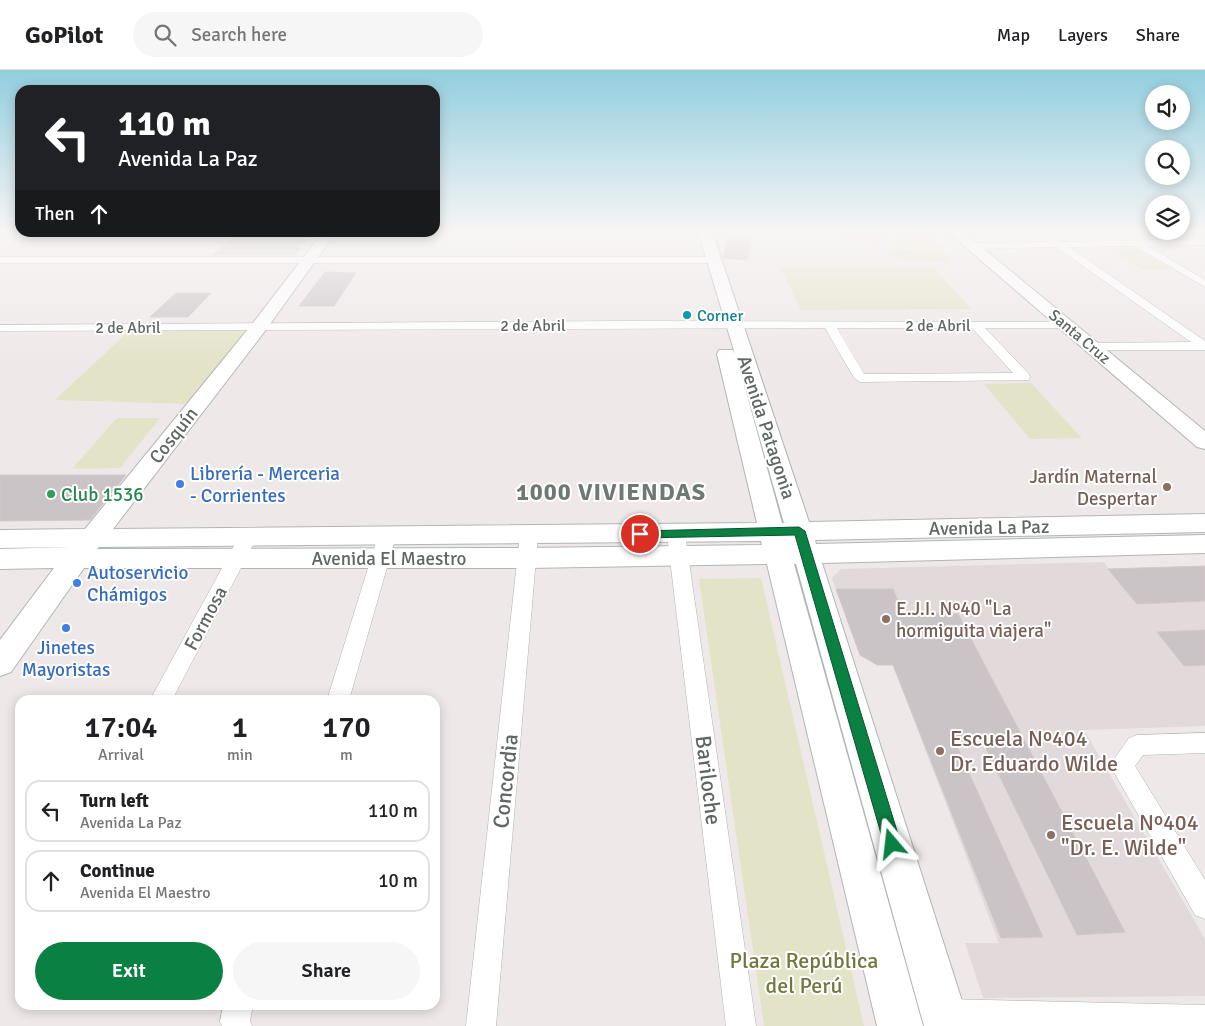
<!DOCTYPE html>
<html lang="en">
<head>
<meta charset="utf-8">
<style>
  body { margin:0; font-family:Signika,sans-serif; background:#f6f6f6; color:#202124; height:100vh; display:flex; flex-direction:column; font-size:19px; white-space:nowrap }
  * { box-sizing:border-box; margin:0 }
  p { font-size:16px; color:#757577 }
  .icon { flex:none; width:28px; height:28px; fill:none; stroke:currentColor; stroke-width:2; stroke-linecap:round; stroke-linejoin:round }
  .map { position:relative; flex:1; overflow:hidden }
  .sheet { position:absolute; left:15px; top:625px; width:425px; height:315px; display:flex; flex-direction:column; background:#fff; border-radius:15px; box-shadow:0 2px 12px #0003 }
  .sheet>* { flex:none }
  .top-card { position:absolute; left:15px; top:15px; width:425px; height:152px; border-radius:15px; box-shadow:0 2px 12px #0003; background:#202124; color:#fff; overflow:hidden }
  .fabs { position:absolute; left:1145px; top:15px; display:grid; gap:10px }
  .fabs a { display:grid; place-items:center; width:45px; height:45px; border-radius:50%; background:#fff; box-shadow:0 2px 12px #0003; font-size:25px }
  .pin { position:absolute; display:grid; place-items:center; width:42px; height:42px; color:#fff; margin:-21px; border:2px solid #fff; border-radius:50%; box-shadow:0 1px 5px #0007 }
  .me { position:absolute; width:55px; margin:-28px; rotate:343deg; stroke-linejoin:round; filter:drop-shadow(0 0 4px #0008) }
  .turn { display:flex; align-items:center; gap:18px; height:105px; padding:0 20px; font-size:22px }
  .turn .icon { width:65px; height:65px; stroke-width:2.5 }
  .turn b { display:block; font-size:35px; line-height:42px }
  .then { display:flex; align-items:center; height:48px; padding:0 20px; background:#0003; gap:10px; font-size:19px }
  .eta { display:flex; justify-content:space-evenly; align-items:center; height:85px; text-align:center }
  .eta b { font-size:30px; font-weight:600; line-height:35px }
  .button { display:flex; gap:10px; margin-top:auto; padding:10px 20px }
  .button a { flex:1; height:58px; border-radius:30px; background:#0b8043; color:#fff; font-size:20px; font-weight:600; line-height:58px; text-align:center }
  .button a+a { background:#f6f6f6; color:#202124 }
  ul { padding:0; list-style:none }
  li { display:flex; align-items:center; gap:15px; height:62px; margin:0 10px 8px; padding:0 10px; border:2px solid #e0e0e0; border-radius:15px }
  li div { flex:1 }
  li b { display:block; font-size:19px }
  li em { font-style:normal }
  header { display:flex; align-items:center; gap:30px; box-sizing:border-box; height:70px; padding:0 25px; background:#fff; border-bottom:1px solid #e0e0e0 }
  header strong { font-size:24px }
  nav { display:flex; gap:28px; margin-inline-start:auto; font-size:18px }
  .search { width:350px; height:45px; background:#f6f6f6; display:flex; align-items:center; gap:12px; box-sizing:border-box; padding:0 18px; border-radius:28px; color:#757577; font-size:19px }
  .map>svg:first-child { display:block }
  .education { fill:#e2d9da }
  .green { fill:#e3e3c8 }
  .building { fill:#cbc4c6; stroke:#d3c7ca }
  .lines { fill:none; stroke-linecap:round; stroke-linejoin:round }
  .street-casing { stroke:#b0b5b4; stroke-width:1 }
  .secondary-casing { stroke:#b0b6b4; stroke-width:2 }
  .street { fill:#fff; fill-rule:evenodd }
  .secondary { fill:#fff; fill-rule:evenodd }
  .route { fill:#0b8043; stroke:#07532c }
  .culture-dot { fill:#0f9aa8; stroke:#fff; stroke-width:2 }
  .shop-dot { fill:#3f7fe0; stroke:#fff; stroke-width:2 }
  .education-dot { fill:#8d6e63; stroke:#fff; stroke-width:2 }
  .leisure-dot { fill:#2e9e5b; stroke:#fff; stroke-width:2 }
  .labels { text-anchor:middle; stroke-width:4; stroke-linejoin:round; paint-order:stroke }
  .far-culture-label { font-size:16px; fill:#0d838f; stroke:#fff; text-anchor:start }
  .far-street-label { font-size:16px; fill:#5f6663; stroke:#fff }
  .street-label { font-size:19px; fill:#5f6663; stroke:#fff }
  .shop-label { font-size:19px; fill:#366cbe; stroke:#fff; text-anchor:start }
  .education-label { font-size:19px; fill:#785e54; stroke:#fff; text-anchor:end }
  .leisure-label { font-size:19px; fill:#27864d; stroke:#fff; text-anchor:start }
  .near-education-label { font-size:22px; fill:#785e54; stroke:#fff; text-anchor:start }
  .near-street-label { font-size:22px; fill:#5f6663; stroke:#fff }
  .near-park-label { font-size:22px; fill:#73773d; stroke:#fff }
  .district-label { font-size:24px; font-weight:bold; letter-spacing:1px; fill:#707874; stroke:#fff }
</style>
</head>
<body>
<header>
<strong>GoPilot</strong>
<div class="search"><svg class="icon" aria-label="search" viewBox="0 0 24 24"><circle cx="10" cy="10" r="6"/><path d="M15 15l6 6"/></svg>Search here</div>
<nav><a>Map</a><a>Layers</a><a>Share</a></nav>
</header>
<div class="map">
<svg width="1205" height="956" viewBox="0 0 1205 956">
  <rect width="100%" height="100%" fill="#efe8e9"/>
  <polygon class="education" points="1104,492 1109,499 1205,496 1205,656 1084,660 1205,869 1205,926 983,928 965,873 999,873 893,595 877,595 860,585 832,508 841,499"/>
  <g class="green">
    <polygon points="838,161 882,161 885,175 839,171"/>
    <polygon points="896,161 935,161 942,180 899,177"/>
    <polygon points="888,178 946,182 951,193 890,188"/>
    <polygon points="1108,178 1137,178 1173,200 1142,200"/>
    <polygon points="933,197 971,239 801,240 781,198"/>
    <polygon points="237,260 244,262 245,266 191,334 55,330 129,261"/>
    <polygon points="1031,313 1082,368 1030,369 984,314"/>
    <polygon points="117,348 160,348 120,398 72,399"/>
    <polygon points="761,508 864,956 764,956 699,509"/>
  </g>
  <g class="building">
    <polygon points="729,161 752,161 747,190 723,188"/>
    <polygon points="271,162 314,162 295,185 213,185 235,165"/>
    <polygon points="325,202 356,203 334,236 299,236"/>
    <polygon points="176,223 211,223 188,247 150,247"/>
    <polygon points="0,405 126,405 90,450 0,451"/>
    <polygon points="1205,496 1205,531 1137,534 1108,499"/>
    <polygon points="836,519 893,519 903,542 958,544 1125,862 1077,865 979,664 956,674 1043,867 1001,868 893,595 877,595 860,585"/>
    <polygon points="1205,560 1205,595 1184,596 1157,562"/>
  </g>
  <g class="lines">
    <g class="street-casing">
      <g id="street">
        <polygon points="1035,161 1044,161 1061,172 1205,169 1205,175 1148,176 1205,210 1205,217 1135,176 1069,177 1205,271 1205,280 1089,280 1087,277 1093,273 1191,272 1056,177 973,179 968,176 973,173 1049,172"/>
        <polygon points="0,187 714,187 719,190 714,193 0,193"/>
        <path d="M 627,251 L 1067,252 L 1073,255 L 1067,258 L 985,258 L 1029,304 L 1030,307 L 1029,310 L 860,312 L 854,308 L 825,258 L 0,261 L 0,255 ZM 837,258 L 972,258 L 1013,303 L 864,304 Z"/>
        <polygon points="676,458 682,460 685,464 756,956 726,956 667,464 670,460"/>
        <polygon points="529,459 535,461 538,465 496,956 466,956 520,465 523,461"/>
        <polygon points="387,460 393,462 396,466 349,630 327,630 378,466 381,462"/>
        <polygon points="248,461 254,463 257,467 172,630 150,630 239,467 242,463"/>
        <polygon points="1205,663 1205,683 1143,685 1135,696 1205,810 1205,849 1195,845 1110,695 1129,668 1137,665"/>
        <polygon points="944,929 1205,935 1205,956 937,956 933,955 929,944 933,933"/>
        <polygon points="223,935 253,935 250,951 252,956 222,956 220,952"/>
      </g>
    </g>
    <g class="secondary-casing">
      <g id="secondary">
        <path d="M 698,161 L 712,161 L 809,452 L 1205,444 L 1205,462 L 815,470 L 816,474 L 1205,465 L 1205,483 L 822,493 L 970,956 L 924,956 L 796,494 L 794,494 L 923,956 L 877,956 L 767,494 L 527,498 L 84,498 L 11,602 L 0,606 L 0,570 L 54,498 L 0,499 L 0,479 L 70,477 L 0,478 L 0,460 L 85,459 L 253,253 L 323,162 L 336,162 L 265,261 L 113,459 L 757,453 L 717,284 L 719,280 L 733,280 L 735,284 ZM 736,285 L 784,453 L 782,453 ZM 761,471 L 762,475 L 527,478 L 97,479 L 99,477 Z"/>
        <polygon points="947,161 962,161 1205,361 1205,379 1197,377"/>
      </g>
    </g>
    <use href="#street" class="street"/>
    <use href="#secondary" class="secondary"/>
  </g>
  <linearGradient id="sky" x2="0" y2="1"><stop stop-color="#92cede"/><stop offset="0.55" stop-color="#f8f5f5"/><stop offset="1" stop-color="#f8f5f5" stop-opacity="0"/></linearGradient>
  <rect width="1205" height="294" fill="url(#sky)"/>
  <polygon class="route" points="799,457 805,461 901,774 898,780 892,783 887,780 884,774 795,465 640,468 634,464 640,461"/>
  <circle class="culture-dot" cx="687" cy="245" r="5"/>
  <g class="shop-dot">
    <circle cx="180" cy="414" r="5"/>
    <circle cx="77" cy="513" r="5"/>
    <circle cx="66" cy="558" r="5"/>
  </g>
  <g class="education-dot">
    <circle cx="1167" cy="417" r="5"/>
    <circle cx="886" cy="549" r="5"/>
    <circle cx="940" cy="681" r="5"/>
    <circle cx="1051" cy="765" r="5"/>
  </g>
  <circle class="leisure-dot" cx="51" cy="424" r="5"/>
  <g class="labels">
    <g class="far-culture-label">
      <text x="697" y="251">Corner</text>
    </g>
    <g class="far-street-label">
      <text x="533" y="261">2 de Abril</text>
      <text x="938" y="261">2 de Abril</text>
      <text x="128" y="263">2 de Abril</text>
      <text transform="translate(1080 266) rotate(40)" y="6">Santa Cruz</text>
    </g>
    <g class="street-label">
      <text transform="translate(767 357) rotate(72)" y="7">Avenida Patagonia</text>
      <text transform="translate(173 365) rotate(-52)" y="7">Cosquín</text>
      <text transform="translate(989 457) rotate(-1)" y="7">Avenida La Paz</text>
      <text x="389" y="495">Avenida El Maestro</text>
      <text transform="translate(205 548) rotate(-62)" y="7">Formosa</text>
    </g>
    <g class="shop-label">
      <text x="190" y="410">Librería - Merceria<tspan x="190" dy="22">- Corrientes</tspan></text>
      <text x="87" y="509">Autoservicio<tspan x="87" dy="22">Chámigos</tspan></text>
      <text x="66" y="584" text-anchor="middle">Jinetes<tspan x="66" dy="22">Mayoristas</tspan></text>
    </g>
    <g class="education-label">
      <text x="1157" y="413">Jardín Maternal<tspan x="1157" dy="22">Despertar</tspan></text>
      <text x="896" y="545" text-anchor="start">E.J.I. Nº40 "La<tspan x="896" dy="22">hormiguita viajera"</tspan></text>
    </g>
    <g class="leisure-label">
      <text x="61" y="431">Club 1536</text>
    </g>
    <g class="near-education-label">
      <text x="950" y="676">Escuela Nº404<tspan x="950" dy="25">Dr. Eduardo Wilde</tspan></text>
      <text x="1061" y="760">Escuela Nº404<tspan x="1061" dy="25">"Dr. E. Wilde"</tspan></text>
    </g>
    <g class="near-street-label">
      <text transform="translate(709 710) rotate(83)" y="8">Bariloche</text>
      <text transform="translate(505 711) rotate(-84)" y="8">Concordia</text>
    </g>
    <g class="near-park-label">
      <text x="804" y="898">Plaza República<tspan x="804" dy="25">del Perú</tspan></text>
    </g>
    <g class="district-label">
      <text x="611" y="430">1000 VIVIENDAS</text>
    </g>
  </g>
</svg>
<div class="fabs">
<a><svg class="icon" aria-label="sound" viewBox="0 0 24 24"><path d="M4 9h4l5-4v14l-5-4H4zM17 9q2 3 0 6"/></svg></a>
<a><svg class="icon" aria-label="search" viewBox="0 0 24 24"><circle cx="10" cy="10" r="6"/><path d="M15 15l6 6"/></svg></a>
<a><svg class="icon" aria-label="layers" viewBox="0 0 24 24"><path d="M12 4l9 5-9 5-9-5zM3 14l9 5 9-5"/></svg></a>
</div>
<div class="pin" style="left:640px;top:464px;background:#d93025"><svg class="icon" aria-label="arrive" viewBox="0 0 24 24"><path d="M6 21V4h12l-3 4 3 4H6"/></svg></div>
<svg class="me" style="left:892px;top:774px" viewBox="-20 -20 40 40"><path d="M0-17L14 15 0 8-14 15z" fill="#0b8043" stroke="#fff" stroke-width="4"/></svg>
<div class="top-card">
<div class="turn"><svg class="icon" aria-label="left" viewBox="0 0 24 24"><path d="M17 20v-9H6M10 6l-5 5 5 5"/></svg><div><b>110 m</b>Avenida La Paz</div></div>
<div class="then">Then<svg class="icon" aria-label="ahead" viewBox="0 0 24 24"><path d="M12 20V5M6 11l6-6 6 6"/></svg></div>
</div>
<section class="sheet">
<div class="eta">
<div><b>17:04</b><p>Arrival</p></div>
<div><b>1</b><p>min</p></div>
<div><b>170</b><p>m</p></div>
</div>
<ul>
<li><svg class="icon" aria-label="left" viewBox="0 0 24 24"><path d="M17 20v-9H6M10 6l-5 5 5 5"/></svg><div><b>Turn left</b><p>Avenida La Paz</p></div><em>110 m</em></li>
<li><svg class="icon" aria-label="ahead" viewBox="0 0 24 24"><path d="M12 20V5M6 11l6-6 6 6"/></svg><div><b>Continue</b><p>Avenida El Maestro</p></div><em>10 m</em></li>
</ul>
<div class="button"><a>Exit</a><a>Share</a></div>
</section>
</div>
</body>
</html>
